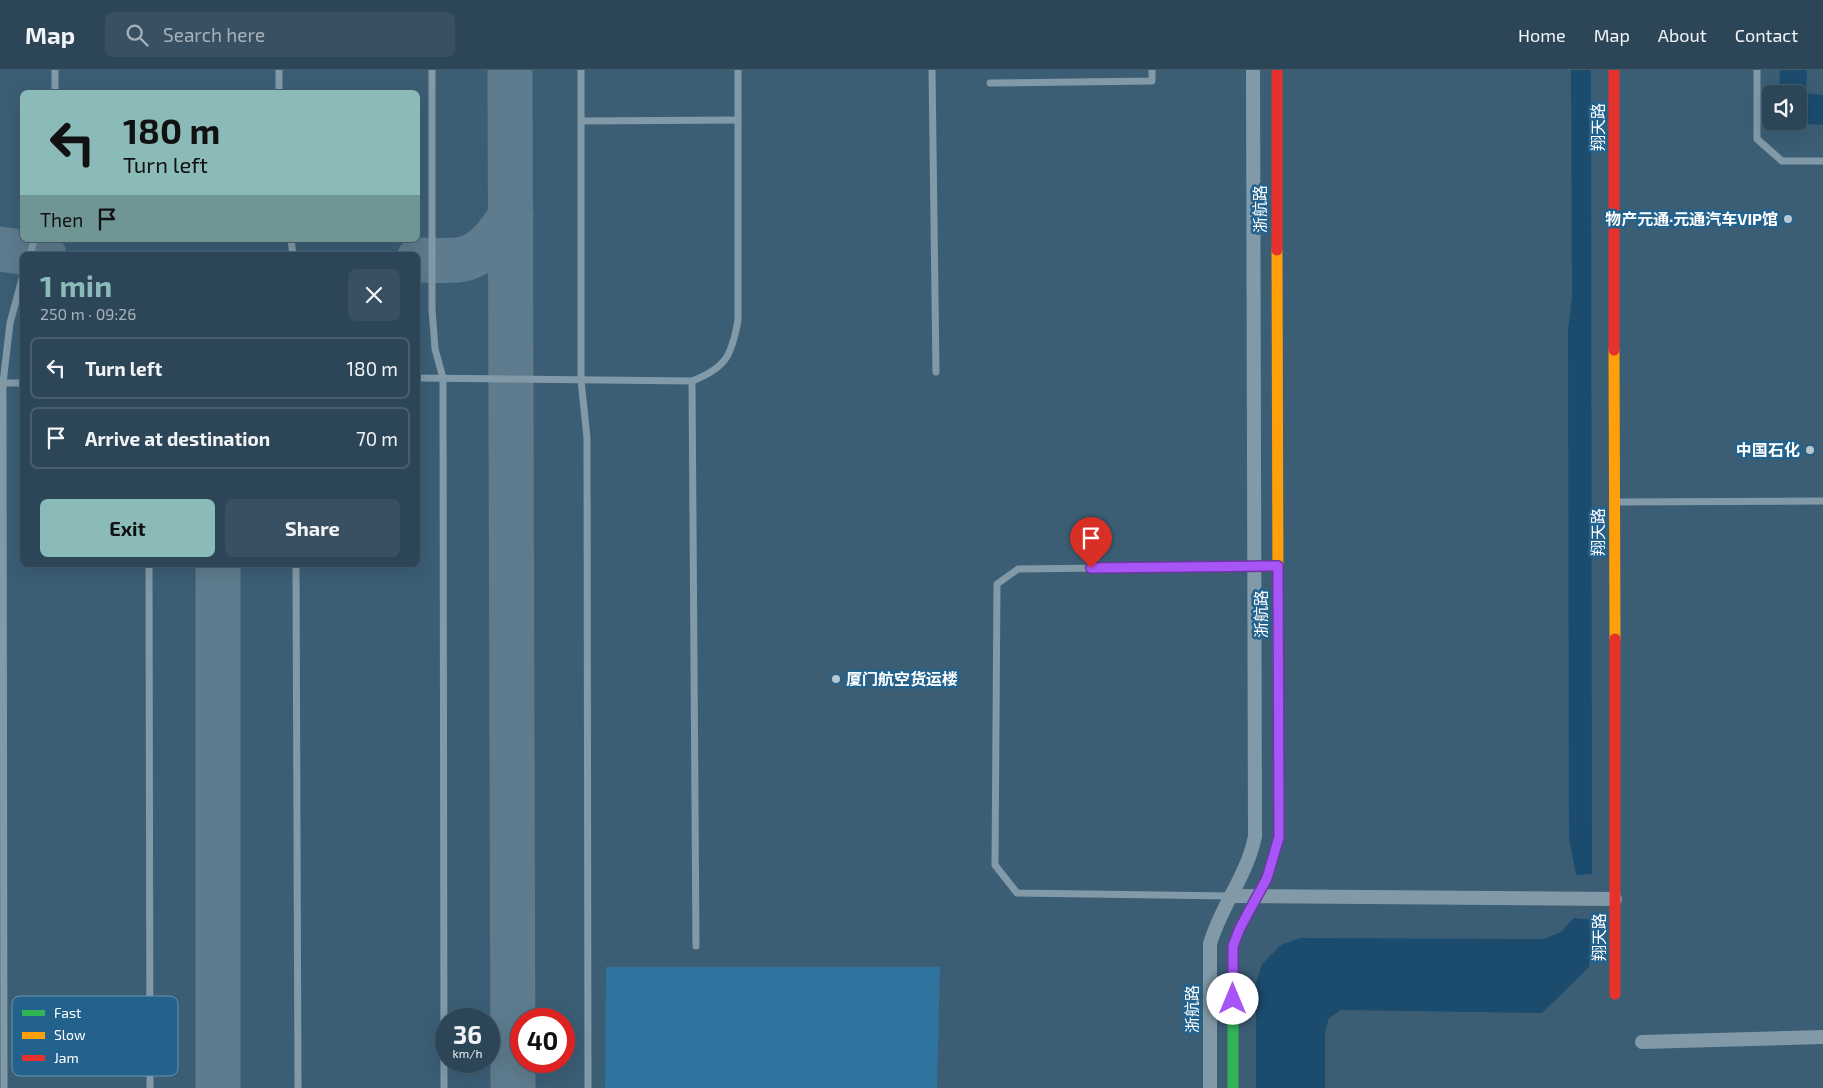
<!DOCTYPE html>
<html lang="en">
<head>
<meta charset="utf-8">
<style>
  body { margin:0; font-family:"Exo 2","Noto Sans SC",sans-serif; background:#385061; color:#f1f3f6; height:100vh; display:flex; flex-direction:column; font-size:19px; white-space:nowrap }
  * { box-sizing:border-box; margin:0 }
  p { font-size:16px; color:#a6b1ba }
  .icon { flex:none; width:28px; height:28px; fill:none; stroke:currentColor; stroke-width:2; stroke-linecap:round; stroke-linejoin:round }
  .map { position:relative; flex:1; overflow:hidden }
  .sheet { position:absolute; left:20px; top:182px; width:400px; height:315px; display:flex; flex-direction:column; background:#2c4658; border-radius:8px; box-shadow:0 5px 20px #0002,0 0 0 1px #485e6e }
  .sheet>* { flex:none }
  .banner { position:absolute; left:20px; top:20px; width:400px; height:152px; border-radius:8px; box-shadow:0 5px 20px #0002,0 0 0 1px #485e6e; background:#8bbbb9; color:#111; overflow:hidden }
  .tools { position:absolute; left:1762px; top:15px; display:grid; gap:10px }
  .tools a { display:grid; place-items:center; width:45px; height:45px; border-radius:8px; background:#2c4658; box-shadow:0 5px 20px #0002,0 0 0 1px #485e6e; font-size:25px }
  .speed { position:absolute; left:435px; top:938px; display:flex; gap:10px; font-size:25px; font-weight:700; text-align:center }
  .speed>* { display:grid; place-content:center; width:65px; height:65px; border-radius:50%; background:#2c4658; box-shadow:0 5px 20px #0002,0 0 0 1px #485e6e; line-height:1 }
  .speed small { font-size:12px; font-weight:400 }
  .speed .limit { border:8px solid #d22; background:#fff; color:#111 }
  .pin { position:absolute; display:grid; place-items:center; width:42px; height:42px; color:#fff; margin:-51px -21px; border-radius:50% 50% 50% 0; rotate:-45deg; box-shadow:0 0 5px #0007 }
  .pin .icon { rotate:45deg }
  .me { position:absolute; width:55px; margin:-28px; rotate:0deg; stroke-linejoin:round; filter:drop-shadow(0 0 4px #0008) }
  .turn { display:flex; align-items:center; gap:18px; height:105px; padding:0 20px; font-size:22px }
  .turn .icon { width:65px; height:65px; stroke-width:2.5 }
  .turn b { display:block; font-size:35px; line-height:42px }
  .then { display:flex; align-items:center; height:48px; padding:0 20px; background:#0003; gap:10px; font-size:19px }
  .round { display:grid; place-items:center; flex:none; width:52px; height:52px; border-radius:8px; background:#385061 }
  .head { display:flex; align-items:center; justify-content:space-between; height:85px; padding:0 20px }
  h1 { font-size:30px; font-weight:700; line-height:38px; color:#8bbbb9 }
  .action { display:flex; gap:10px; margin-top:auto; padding:10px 20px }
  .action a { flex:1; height:58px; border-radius:8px; background:#8bbbb9; color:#111; font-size:20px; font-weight:700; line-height:58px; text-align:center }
  .action a+a { background:#385061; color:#f1f3f6 }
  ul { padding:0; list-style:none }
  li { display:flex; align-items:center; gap:15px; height:62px; margin:0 10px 8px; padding:0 10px; border:2px solid #485e6e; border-radius:8px }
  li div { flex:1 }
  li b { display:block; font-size:19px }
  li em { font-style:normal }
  header { display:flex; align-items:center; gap:30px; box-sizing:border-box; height:70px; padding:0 25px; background:#2c4658; border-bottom:1px solid #485e6e }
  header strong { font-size:24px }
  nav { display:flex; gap:28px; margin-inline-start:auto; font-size:18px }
  .search { width:350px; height:45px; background:#385061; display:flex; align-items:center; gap:12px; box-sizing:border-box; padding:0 18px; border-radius:8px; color:#a6b1ba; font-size:19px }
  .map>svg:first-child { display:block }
  .green { fill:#2f739f }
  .water { fill:#1b4b6d }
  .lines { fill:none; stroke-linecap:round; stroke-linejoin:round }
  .taxiway { stroke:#5e7c8e; stroke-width:45 }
  .lane { stroke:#829aa8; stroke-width:7 }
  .street { stroke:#829aa8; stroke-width:14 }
  .fast { stroke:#30b455; stroke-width:11 }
  .slow { stroke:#ff9f0a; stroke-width:11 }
  .jam { stroke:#e5322d; stroke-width:11 }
  .route-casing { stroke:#6d37a1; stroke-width:12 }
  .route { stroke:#a855f7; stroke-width:9 }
  .poi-dot { fill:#bac7cf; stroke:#23628d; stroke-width:2 }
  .labels { text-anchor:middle; stroke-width:5; stroke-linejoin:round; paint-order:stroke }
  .street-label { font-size:16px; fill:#fff; stroke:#23628d }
  .poi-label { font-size:16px; font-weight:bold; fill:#fff; stroke:#23628d; text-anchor:end }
  .key { fill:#23628d; stroke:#6591af; stroke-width:1 }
  .key-label { font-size:14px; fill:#fff }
</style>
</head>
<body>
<header>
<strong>Map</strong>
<div class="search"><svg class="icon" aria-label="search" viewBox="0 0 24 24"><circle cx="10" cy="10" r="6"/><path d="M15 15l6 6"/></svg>Search here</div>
<nav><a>Home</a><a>Map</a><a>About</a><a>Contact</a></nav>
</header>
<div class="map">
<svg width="1823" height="1018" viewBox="0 0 1823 1018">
  <rect width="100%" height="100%" fill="#3b5e75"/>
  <polygon class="green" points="606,897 940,897 937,1018 605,1018"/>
  <g class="water">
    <polygon points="1571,0 1591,0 1592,804 1576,805 1569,768 1568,260 1572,226"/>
    <polygon points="1780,0 1807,0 1806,23 1823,25 1823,55 1781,52 1799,51 1799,24 1779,24"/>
    <polygon points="1574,848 1594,850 1589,897 1542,943 1341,940 1329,948 1325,963 1325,1018 1256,1018 1256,913 1262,894 1281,875 1300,868 1544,869 1561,862"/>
  </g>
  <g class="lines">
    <g class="taxiway">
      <polyline points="510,0 513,1018"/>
      <polyline points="0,179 44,185"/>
      <path d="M 418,190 C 431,190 444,191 458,190 C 481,188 500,164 511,145"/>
      <polyline points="218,1018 218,495"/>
    </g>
    <g class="lane">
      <polyline points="432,0 432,239 435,279 443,308 444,1018"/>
      <polyline points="581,0 581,310 587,368 588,1018"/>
      <polyline points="932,0 936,302"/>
      <polyline points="1757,0 1757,69 1782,91 1823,91"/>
      <polyline points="990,13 1152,11 1152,0"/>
      <polyline points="55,22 55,0"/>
      <polyline points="279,22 279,0"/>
      <polyline points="581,51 738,50"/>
      <polyline points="291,170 293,185"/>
      <polyline points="30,185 34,170"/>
      <path d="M 418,308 L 692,311 C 726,298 732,285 738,250 L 738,0"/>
      <polyline points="692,311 696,876"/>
      <polyline points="3,313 22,313"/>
      <polyline points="1617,432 1823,431"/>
      <polyline points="149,495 150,1018"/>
      <polyline points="296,495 298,1018"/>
      <polyline points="1231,826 1017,823 995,795 997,514 1018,499 1278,496"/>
      <polyline points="4,1018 3,313 10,253 22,209"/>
    </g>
    <g class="street">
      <polyline points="1231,826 1615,829"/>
      <polyline points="1642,972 1823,967"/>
      <path d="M 1210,1018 L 1210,874 C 1221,835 1247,807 1255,766 L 1253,0"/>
    </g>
    <polyline class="fast" points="1233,1018 1233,875 1240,858 1267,808 1279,767 1278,524"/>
    <g class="slow">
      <polyline points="1277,180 1278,524"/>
      <polyline points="1614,280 1615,569"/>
    </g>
    <g class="jam">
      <polyline points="1277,0 1277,180"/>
      <polyline points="1614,0 1614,280"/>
      <polyline points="1615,569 1615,924"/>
    </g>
  </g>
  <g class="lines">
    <g class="route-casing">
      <polyline id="route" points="1091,498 1278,496 1279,767 1267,808 1240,858 1233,876 1233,929"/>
    </g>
    <use href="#route" class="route"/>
  </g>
  <g class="poi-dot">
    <circle cx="1788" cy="149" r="5"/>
    <circle cx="1810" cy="380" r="5"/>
    <circle cx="836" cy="609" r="5"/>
  </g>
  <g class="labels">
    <g class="street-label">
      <text transform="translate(1598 57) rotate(-90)" y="6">翔天路</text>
      <text transform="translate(1260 139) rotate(-90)" y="6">浙航路</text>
      <text transform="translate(1598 462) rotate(-90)" y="6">翔天路</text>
      <text transform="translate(1261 544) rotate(-90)" y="6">浙航路</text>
      <text transform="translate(1599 867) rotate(-90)" y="6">翔天路</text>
      <text transform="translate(1192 939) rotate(-90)" y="6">浙航路</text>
    </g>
    <g class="poi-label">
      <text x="1778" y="155">物产元通·元通汽车VIP馆</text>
      <text x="1800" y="386">中国石化</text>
      <text x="846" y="615" text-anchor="start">厦门航空货运楼</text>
    </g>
  </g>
  <rect x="12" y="926" width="166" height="80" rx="8" class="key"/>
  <rect x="22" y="940" width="23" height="6" fill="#30b455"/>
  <rect x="22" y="962" width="23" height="7" fill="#ff9f0a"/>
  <rect x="22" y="985" width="23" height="6" fill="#e5322d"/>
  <g class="key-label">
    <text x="54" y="948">Fast</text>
    <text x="54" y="970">Slow</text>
    <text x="54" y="993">Jam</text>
  </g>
</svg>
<div class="tools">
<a><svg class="icon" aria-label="sound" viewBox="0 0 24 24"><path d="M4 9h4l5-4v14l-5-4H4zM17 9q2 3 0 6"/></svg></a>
</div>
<div class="speed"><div>36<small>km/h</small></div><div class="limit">40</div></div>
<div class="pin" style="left:1091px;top:498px;background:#d93025"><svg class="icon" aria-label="arrive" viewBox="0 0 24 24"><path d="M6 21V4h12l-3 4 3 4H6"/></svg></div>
<svg class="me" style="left:1233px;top:929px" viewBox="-20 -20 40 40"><circle r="19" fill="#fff"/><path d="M0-13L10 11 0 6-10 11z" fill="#a855f7"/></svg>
<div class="banner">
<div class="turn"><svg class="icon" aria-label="left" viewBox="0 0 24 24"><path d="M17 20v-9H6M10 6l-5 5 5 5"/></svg><div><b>180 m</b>Turn left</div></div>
<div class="then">Then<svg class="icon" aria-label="arrive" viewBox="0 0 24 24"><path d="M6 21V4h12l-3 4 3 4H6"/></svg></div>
</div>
<section class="sheet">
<div class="head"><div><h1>1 min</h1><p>250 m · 09:26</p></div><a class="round"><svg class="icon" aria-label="close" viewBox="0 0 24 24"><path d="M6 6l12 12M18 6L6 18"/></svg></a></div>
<ul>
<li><svg class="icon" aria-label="left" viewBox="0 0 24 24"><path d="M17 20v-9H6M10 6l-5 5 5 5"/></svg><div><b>Turn left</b></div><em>180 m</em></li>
<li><svg class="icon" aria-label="arrive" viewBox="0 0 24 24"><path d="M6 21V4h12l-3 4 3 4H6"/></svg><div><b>Arrive at destination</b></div><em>70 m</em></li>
</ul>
<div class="action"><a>Exit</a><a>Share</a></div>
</section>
</div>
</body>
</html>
